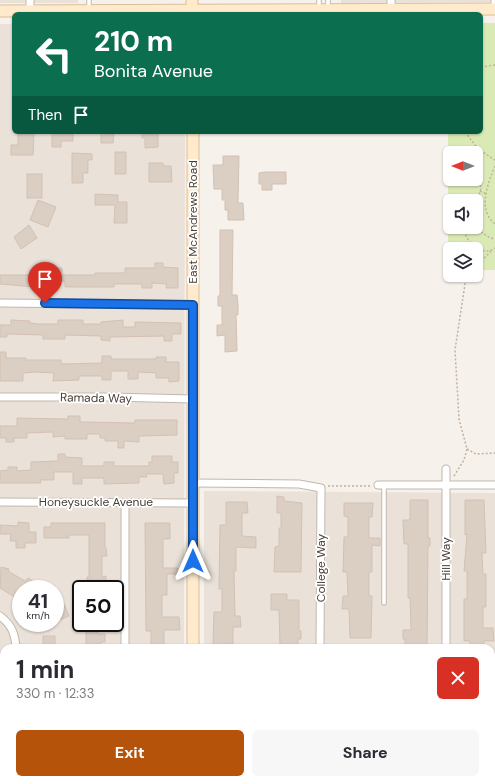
<!DOCTYPE html>
<html lang="en">
<head>
<meta charset="utf-8">
<style>
  body { margin:0; font-family:"DM Sans",sans-serif; background:#f7f7f7; color:#2b2b33; height:100vh; display:flex; flex-direction:column; font-size:15px; white-space:nowrap }
  * { box-sizing:border-box; margin:0 }
  p { font-size:13px; color:#7c7c81 }
  .icon { flex:none; width:22px; height:22px; fill:none; stroke:currentColor; stroke-width:2; stroke-linecap:round; stroke-linejoin:round }
  .map { position:relative; flex:1; overflow:hidden }
  .details { position:absolute; left:0px; top:644px; width:495px; height:140px; display:flex; flex-direction:column; background:#fff; border-radius:12px 12px 0 0; box-shadow:0 1px 3px #0004 }
  .details>* { flex:none }
  .guide { position:absolute; left:12px; top:12px; width:471px; height:122px; border-radius:6px; box-shadow:0 1px 3px #0004; background:#0b6e4f; color:#fff; overflow:hidden }
  .needle { width:26px; rotate:270deg }
  .tools { position:absolute; left:443px; top:146px; display:grid; gap:8px }
  .tools a { display:grid; place-items:center; width:40px; height:40px; border-radius:6px; background:#fff; box-shadow:0 1px 3px #0004; font-size:20px }
  .speed { position:absolute; left:12px; top:580px; display:flex; gap:8px; font-size:20px; font-weight:700; text-align:center }
  .speed>* { display:grid; place-content:center; width:52px; height:52px; border-radius:50%; background:#fff; box-shadow:0 1px 3px #0004; line-height:1 }
  .speed small { font-size:10px; font-weight:400 }
  .speed .limit { border:2px solid #111; border-radius:6px; background:#fff; color:#111 }
  .pin { position:absolute; display:grid; place-items:center; width:34px; height:34px; color:#fff; margin:-41px -17px; border-radius:50% 50% 50% 0; rotate:-45deg; box-shadow:0 0 4px #0007 }
  .pin .icon { rotate:45deg }
  .me { position:absolute; width:44px; margin:-22px; rotate:0deg; stroke-linejoin:round; filter:drop-shadow(0 0 3px #0008) }
  .turn { display:flex; align-items:center; gap:14px; height:84px; padding:0 16px; font-size:18px }
  .turn .icon { width:52px; height:52px; stroke-width:2.5 }
  .turn b { display:block; font-size:28px; line-height:34px }
  .then { display:flex; align-items:center; height:38px; padding:0 16px; background:#0003; gap:8px; font-size:15px }
  .round { display:grid; place-items:center; flex:none; width:42px; height:42px; border-radius:6px; background:#f7f7f7 }
  .headline { display:flex; align-items:center; justify-content:space-between; height:68px; padding:0 16px }
  h1 { font-size:24px; font-weight:700; line-height:30px }
  .cta { display:flex; gap:8px; margin-top:auto; padding:8px 16px }
  .cta a { flex:1; height:46px; border-radius:6px; background:#b45309; color:#fff; font-size:16px; font-weight:700; line-height:46px; text-align:center }
  .cta a+a { background:#f7f7f7; color:#2b2b33 }
  .map>svg:first-child { display:block }
  .residential { fill:#eae2d9; fill-rule:evenodd }
  .green { fill:#daeab4; fill-rule:evenodd }
  .building { fill:#dbcec3; stroke:#d3c1b3 }
  .lines { fill:none; stroke-linecap:round; stroke-linejoin:round }
  .lane-casing { stroke:#c2b7ad; stroke-width:5.5 }
  .street-casing { stroke:#c2b7ad; stroke-width:9 }
  .secondary-casing { stroke:#d9bf9d; stroke-width:13 }
  .path { stroke:#c4b09e; stroke-width:1.5; stroke-dasharray:2 2; stroke-linecap:butt }
  .lane { stroke:#fff; stroke-width:3.5 }
  .street { stroke:#fff; stroke-width:7 }
  .secondary { stroke:#ffeacc; stroke-width:11 }
  .route-casing { stroke:#114b97; stroke-width:10 }
  .route { stroke:#1a73e8; stroke-width:7 }
  .labels { text-anchor:middle; stroke-width:3.5; stroke-linejoin:round; paint-order:stroke }
  .street-label { font-size:12px; fill:#4a4038; stroke:#fff }
</style>
</head>
<body>
<div class="map">
<svg width="495" height="784" viewBox="0 0 495 784">
  <rect width="100%" height="100%" fill="#f6f1eb"/>
  <g class="residential">
    <rect x="0" y="0" width="78" height="3"/>
    <polygon points="341,0 495,0 495,2 341,3"/>
    <path d="M 0,24 L 14,24 L 14,132 L 185,132 L 184,648 L 4,648 L 4,780 L 183,780 L 183,784 L 0,784 ZM 21,589 L 55,589 L 55,623 L 21,623 ZM 81,589 L 115,589 L 115,623 L 81,623 Z"/>
    <polygon points="204,491 495,493 495,784 204,784 204,780 491,780 491,648 204,648"/>
  </g>
  <path class="green" d="M 481,23 L 495,23 L 495,270 L 476,270 L 476,249 L 450,249 L 450,270 L 448,270 L 448,132 L 481,132 ZM 450,153 L 476,153 L 476,179 L 450,179 ZM 450,201 L 476,201 L 476,227 L 450,227 Z"/>
  <g class="building">
    <polygon points="52,132 73,132 73,141 61,141 61,147 52,147"/>
    <polygon points="101,132 114,132 113,143 101,143"/>
    <polygon points="142,132 158,132 158,147 145,148 145,138 142,138"/>
    <polygon points="18,133 34,133 33,155 11,155 11,145 18,145"/>
    <rect x="115" y="152" width="11" height="22"/>
    <polygon points="72,153 92,154 92,160 88,160 88,173 83,173 83,183 72,183"/>
    <polygon points="223,156 239,156 238,203 243,203 244,220 228,220 228,210 225,210 225,200 222,200 222,189 214,189 213,165 223,165"/>
    <polygon points="149,163 163,163 163,166 171,166 172,182 149,182"/>
    <polygon points="264,172 286,172 286,184 272,184 272,190 262,190 262,184 259,184 259,173"/>
    <rect x="27" y="174" width="15" height="24"/>
    <polygon points="95,194 118,195 118,202 127,202 127,223 114,223 115,205 95,205"/>
    <polygon points="38,200 56,207 48,227 30,220"/>
    <polygon points="29,225 37,238 21,249 14,237"/>
    <polygon points="220,230 233,230 232,295 237,295 238,305 238,315 236,315 237,351 225,352 225,335 217,336 217,325 222,325 222,306 218,306 218,296 220,296"/>
    <polygon points="155,263 163,263 163,267 178,268 178,288 166,288 167,284 152,283 152,288 142,288 142,284 114,284 114,287 65,287 65,281 47,281 48,287 34,287 0,284 0,275 38,275 38,268 62,268 62,275 95,275 95,273 125,273 125,268 155,268"/>
    <polygon points="11,320 30,321 30,323 38,324 58,324 58,320 83,320 83,324 101,324 101,322 123,320 123,327 135,327 135,322 181,323 181,334 172,334 172,341 164,341 164,336 110,337 110,341 101,340 101,336 65,335 65,339 43,339 43,335 7,334 7,337 0,337 0,325 11,325"/>
    <polygon points="0,352 6,352 6,358 26,358 26,360 61,360 61,364 102,363 102,356 111,356 111,359 156,359 156,357 166,357 166,362 179,362 179,381 169,382 169,378 156,378 156,373 138,372 138,379 128,379 128,371 111,371 111,380 102,380 102,376 79,376 79,380 53,381 54,373 35,372 23,373 23,381 0,381"/>
    <polygon points="68,416 80,416 80,422 87,422 135,423 135,420 177,420 177,435 139,436 139,442 124,441 124,448 118,448 118,441 105,441 105,438 100,438 100,434 87,434 87,439 65,439 65,436 53,437 53,432 27,433 27,438 14,438 14,442 6,442 6,438 0,438 0,426 17,426 17,418 68,419"/>
    <polygon points="58,454 65,454 65,457 82,458 82,466 104,466 104,462 114,462 114,466 149,466 149,462 152,462 152,456 172,456 172,462 178,462 178,473 174,473 174,483 164,484 163,474 146,474 147,477 139,477 139,483 104,484 104,478 82,478 82,484 73,484 73,472 54,472 54,480 40,480 41,483 0,483 0,471 8,470 8,467 17,467 17,471 31,470 31,462 58,461"/>
    <polygon points="277,496 284,497 284,501 302,503 301,572 274,572 275,547 279,546 279,528 281,528 281,513 277,513"/>
    <polygon points="410,500 428,500 428,538 430,538 430,546 428,546 427,648 405,648 405,639 403,639 403,630 411,630 410,598 408,598 408,544 404,544 403,520 410,520"/>
    <polygon points="465,500 484,500 486,553 482,553 483,574 486,574 486,607 483,607 483,628 493,628 494,641 484,641 484,648 470,648 470,641 464,641 464,599 467,599 467,571 464,571 467,534 465,535"/>
    <polygon points="226,502 247,502 248,513 242,513 242,536 256,537 256,548 236,547 236,571 234,571 235,616 240,616 241,627 233,627 233,644 226,644 226,646 213,646 214,612 222,612 222,589 219,589 220,525 226,525"/>
    <polygon points="344,503 373,503 372,517 369,517 369,538 380,538 380,546 372,545 372,572 369,572 369,596 372,596 371,638 350,638 349,609 342,609 343,596 348,596 347,572 343,572 344,537 348,537 348,517 344,516"/>
    <polygon points="18,522 29,523 29,532 36,532 36,543 25,543 25,548 16,548 16,541 10,541 11,534 0,534 0,525 18,526"/>
    <polygon points="51,523 105,523 105,548 106,548 107,556 102,556 102,577 106,576 106,586 99,586 99,589 87,589 87,577 89,577 89,535 69,535 69,538 44,538 44,527 51,527"/>
    <polygon points="145,523 170,523 170,539 163,539 163,568 178,568 178,574 167,574 167,595 162,595 162,617 179,617 180,630 164,630 164,648 151,648 151,631 146,631"/>
    <polygon points="1,567 9,569 8,571 25,581 28,578 46,589 21,589 21,601 0,588"/>
    <polygon points="271,594 287,594 287,600 299,600 299,631 301,631 301,639 298,639 298,646 280,646 279,610 271,610"/>
    <polygon points="64,604 69,616 55,622 55,607"/>
    <polygon points="31,623 52,623 34,631"/>
    <polygon points="86,623 98,623 98,634 105,634 105,642 101,642 101,648 86,648"/>
    <rect x="43" y="636" width="12" height="12"/>
  </g>
  <g class="lines">
    <g class="lane-casing">
      <g id="lane">
        <polyline points="89,0 89,9"/>
        <polyline points="319,0 319,9"/>
        <polyline points="328,0 328,7"/>
        <polyline points="384,485 384,603"/>
      </g>
    </g>
    <g class="street-casing">
      <g id="street">
        <polyline points="30,0 30,11"/>
        <polyline points="391,0 391,10"/>
        <polyline points="495,0 495,9"/>
        <polyline points="0,303 193,305"/>
        <polyline points="0,397 110,397 193,399"/>
        <polyline points="193,483 299,484 321,488 320,648"/>
        <polyline points="378,485 495,485"/>
        <polyline points="0,502 193,503"/>
        <path d="M 0,616 C 12,625 15,634 16,648"/>
        <polyline points="125,648 125,503"/>
        <polyline points="446,648 446,469"/>
        <polyline points="491,730 495,730"/>
        <polyline points="125,780 125,784"/>
        <polyline points="13,784 15,780"/>
        <polyline points="319,784 319,780"/>
        <polyline points="446,784 446,780"/>
      </g>
    </g>
    <g class="secondary-casing">
      <g id="secondary">
        <polyline points="0,11 495,9"/>
        <polyline points="192,14 192,0"/>
        <polyline points="193,648 193,132"/>
        <polyline points="192,784 192,780"/>
      </g>
    </g>
    <g class="path">
      <polyline points="481,67 495,65"/>
      <polyline points="465,132 478,149 495,160"/>
      <path d="M 495,166 C 488,183 477,210 495,224"/>
      <polyline points="480,191 486,194"/>
      <polyline points="476,206 481,188 476,169 482,152"/>
      <path d="M 464,227 C 464,241 481,258 495,248"/>
      <path d="M 470,227 C 482,230 486,238 495,239"/>
      <polyline points="476,267 492,250"/>
      <polyline points="467,449 476,454 495,453"/>
      <polyline points="454,476 464,460 467,449 459,419 455,350 465,284 471,275"/>
      <polyline points="328,486 370,486"/>
    </g>
    <use href="#lane" class="lane"/>
    <use href="#street" class="street"/>
    <use href="#secondary" class="secondary"/>
  </g>
  <g class="lines">
    <g class="route-casing">
      <polyline id="route" points="45,303 193,305 193,561"/>
    </g>
    <use href="#route" class="route"/>
  </g>
  <g class="labels">
    <g class="street-label">
      <text transform="translate(193 222) rotate(-90)" y="4">East McAndrews Road</text>
      <text transform="translate(96 398) rotate(1)" y="4">Ramada Way</text>
      <text x="96" y="506">Honeysuckle Avenue</text>
      <text transform="translate(446 559) rotate(-90)" y="4">Hill Way</text>
      <text transform="translate(321 568) rotate(-90)" y="4">College Way</text>
    </g>
  </g>
</svg>
<div class="tools">
<a><svg class="needle" viewBox="-14 -14 28 28"><path d="M0-13l5 13h-10z" fill="#e53935"/><path d="M0 13l5-13h-10z" fill="#7c7c81"/></svg></a>
<a><svg class="icon" aria-label="sound" viewBox="0 0 24 24"><path d="M4 9h4l5-4v14l-5-4H4zM17 9q2 3 0 6"/></svg></a>
<a><svg class="icon" aria-label="layers" viewBox="0 0 24 24"><path d="M12 4l9 5-9 5-9-5zM3 14l9 5 9-5"/></svg></a>
</div>
<div class="speed"><div>41<small>km/h</small></div><div class="limit">50</div></div>
<div class="pin" style="left:45px;top:303px;background:#d93025"><svg class="icon" aria-label="arrive" viewBox="0 0 24 24"><path d="M6 21V4h12l-3 4 3 4H6"/></svg></div>
<svg class="me" style="left:193px;top:561px" viewBox="-20 -20 40 40"><path d="M0-17L14 15 0 8-14 15z" fill="#1a73e8" stroke="#fff" stroke-width="4"/></svg>
<div class="guide">
<div class="turn"><svg class="icon" aria-label="left" viewBox="0 0 24 24"><path d="M17 20v-9H6M10 6l-5 5 5 5"/></svg><div><b>210 m</b>Bonita Avenue</div></div>
<div class="then">Then<svg class="icon" aria-label="arrive" viewBox="0 0 24 24"><path d="M6 21V4h12l-3 4 3 4H6"/></svg></div>
</div>
<section class="details">
<div class="headline"><div><h1>1 min</h1><p>330 m · 12:33</p></div><a class="round" style="background:#d93025;color:#fff"><svg class="icon" aria-label="close" viewBox="0 0 24 24"><path d="M6 6l12 12M18 6L6 18"/></svg></a></div>
<div class="cta"><a>Exit</a><a>Share</a></div>
</section>
</div>
</body>
</html>
